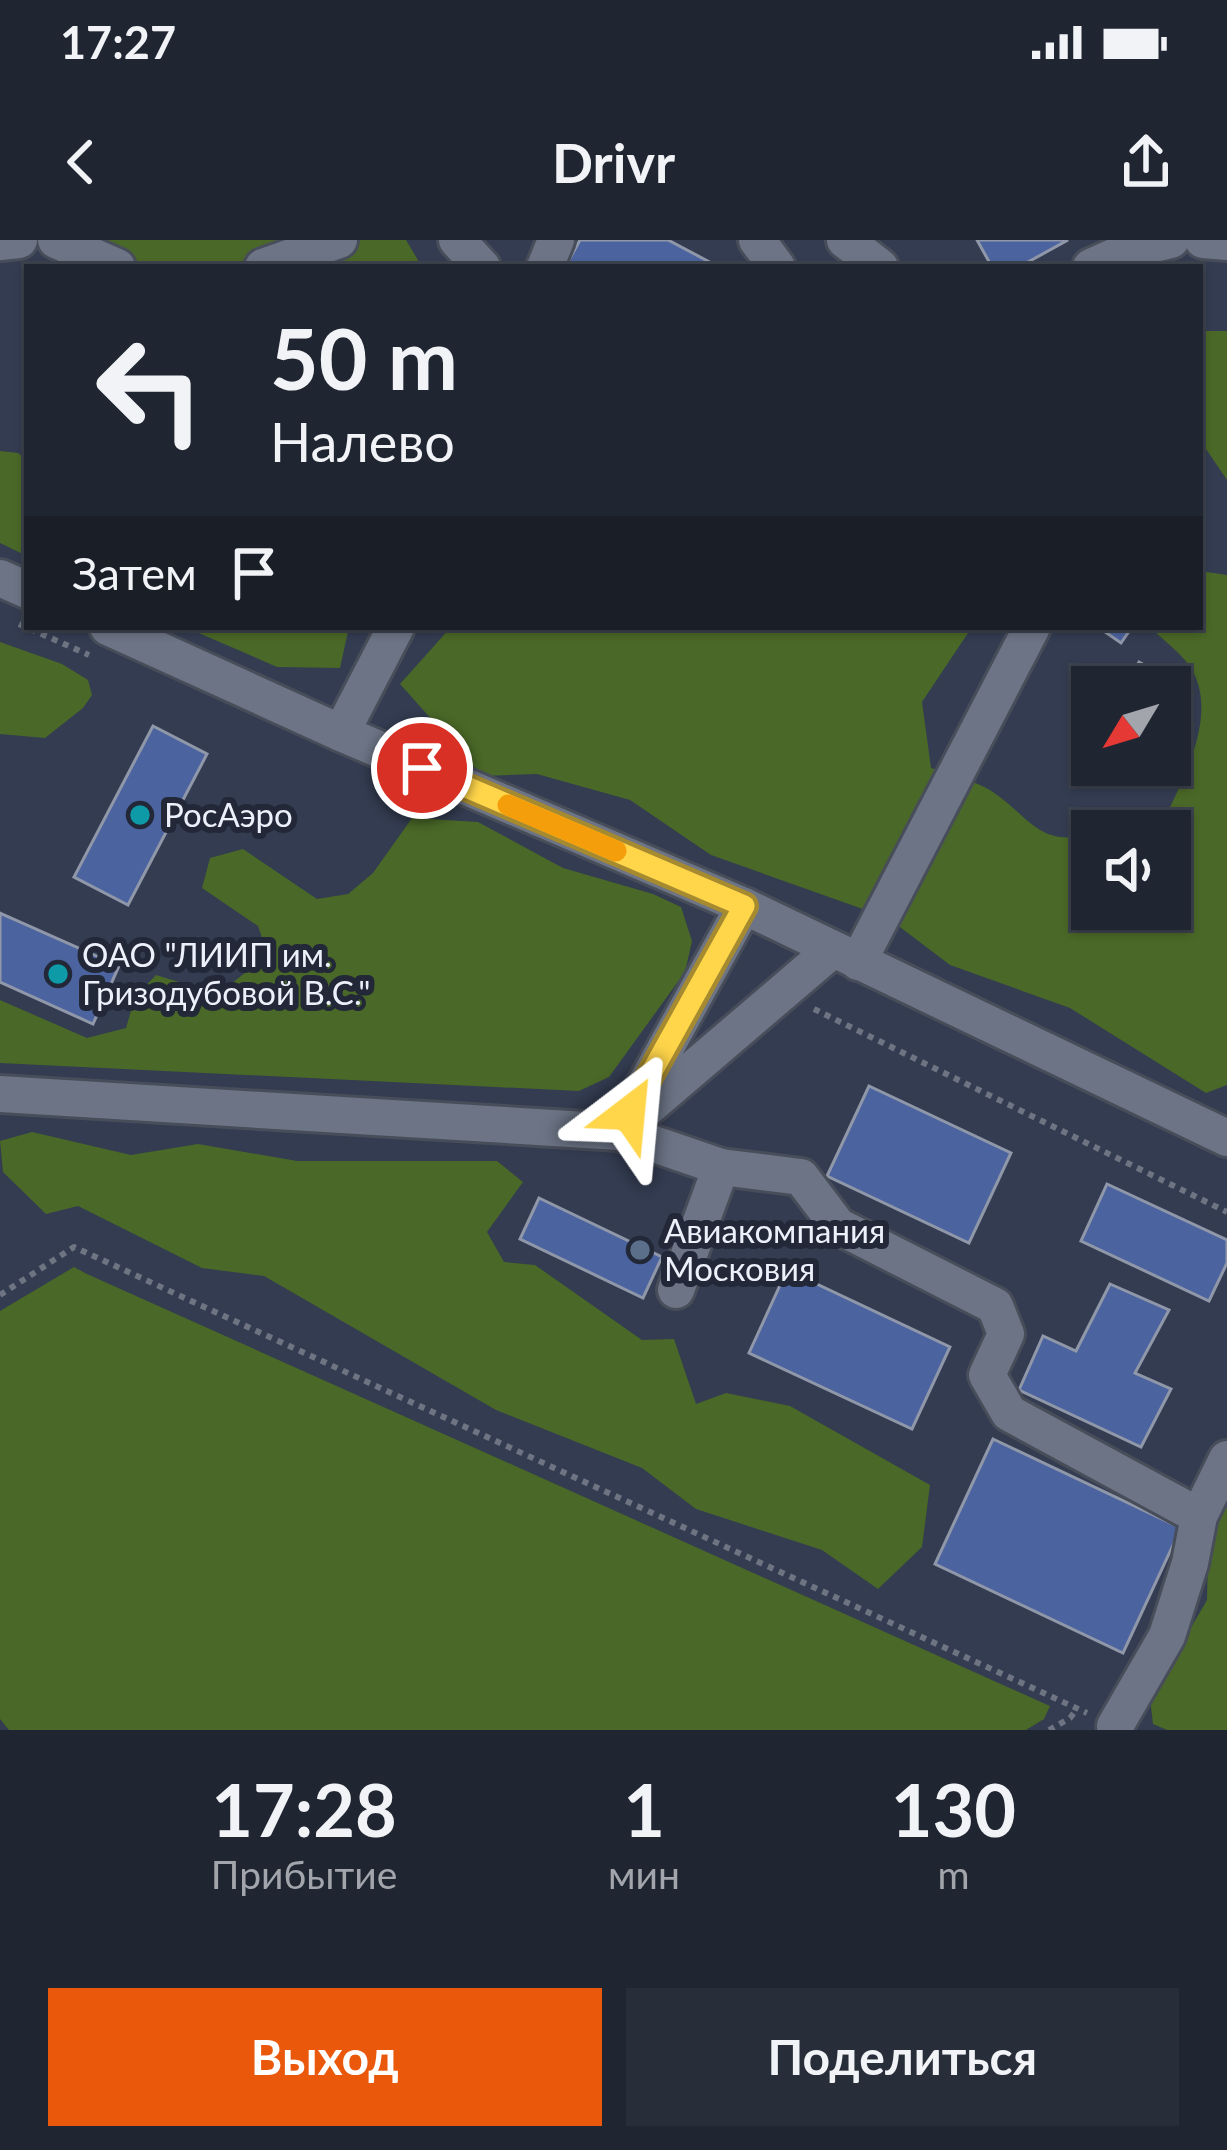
<!DOCTYPE html>
<html lang="ru">
<head>
<meta charset="utf-8">
<style>
  body { margin:0; font-family:Lato,sans-serif; background:#282e39; color:#f1f3f6; height:100vh; display:flex; flex-direction:column; font-size:45px; white-space:nowrap }
  * { box-sizing:border-box; margin:0 }
  p { font-size:39px; color:#a2a5ab }
  .icon { flex:none; width:66px; height:66px; fill:none; stroke:currentColor; stroke-width:2; stroke-linecap:round; stroke-linejoin:round }
  .map { position:relative; height:1490px; overflow:hidden }
  .sheet { display:flex; flex-direction:column; background:#202631; flex:1 }
  .sheet>* { flex:none }
  .guide { position:absolute; left:24px; top:24px; width:1179px; height:366px; border-radius:0px; box-shadow:0 3px 9px #0004,0 0 0 3px #3d434d; background:#202631; color:#f1f3f6; overflow:hidden }
  .needle { width:78px; rotate:232deg }
  .buttons { position:absolute; left:1071px; top:426px; display:grid; gap:24px }
  .buttons a { display:grid; place-items:center; width:120px; height:120px; border-radius:0px; background:#202631; box-shadow:0 3px 9px #0004,0 0 0 3px #3d434d; font-size:60px }
  .pin { position:absolute; display:grid; place-items:center; width:102px; height:102px; color:#fff; margin:-51px; border:6px solid #fff; border-radius:50%; box-shadow:0 3px 12px #0007 }
  .me { position:absolute; width:132px; margin:-66px; rotate:29deg; stroke-linejoin:round; filter:drop-shadow(0 0 9px #0008) }
  .turn { display:flex; align-items:center; gap:42px; height:252px; padding:0 48px; font-size:54px }
  .turn .icon { width:156px; height:156px; stroke-width:2.5 }
  .turn b { display:block; font-size:84px; line-height:102px }
  .then { display:flex; align-items:center; height:114px; padding:0 48px; background:#0003; gap:24px; font-size:45px }
  .eta { display:flex; justify-content:space-evenly; align-items:center; height:204px; text-align:center }
  .eta b { font-size:72px; font-weight:700; line-height:84px }
  .button { display:flex; gap:24px; margin-top:auto; padding:24px 48px }
  .button a { flex:1; height:138px; border-radius:0px; background:#ea580c; color:#fff; font-size:48px; font-weight:700; line-height:138px; text-align:center }
  .button a+a { background:#282e39; color:#f1f3f6 }
  .status { display:flex; justify-content:space-between; align-items:center; height:84px; padding:0 60px; background:#202631; direction:ltr }
  .status svg { height:33px; fill:currentColor }
  header { display:flex; justify-content:space-between; align-items:center; height:156px; padding:0 48px; background:#202631; font-size:54px; font-weight:700 }
  .map>svg:first-child { display:block }
  .built { fill:#333c51; fill-rule:evenodd }
  .forest { fill:#4a6827 }
  .building { fill:#4b639e; stroke:#8f97a9; stroke-width:3 }
  .lines { fill:none; stroke-linecap:round; stroke-linejoin:round }
  .minor-casing { stroke:#484d5a; stroke-width:42 }
  .path { stroke:#6e7481; stroke-width:6; stroke-dasharray:6 6; stroke-linecap:butt }
  .minor { stroke:#6c7485; stroke-width:36 }
  .route-casing { stroke:#a68a30; stroke-width:30 }
  .route { stroke:#ffd54a; stroke-width:21 }
  .slow { stroke:#f59e0b; stroke-width:21 }
  .culture-dot { fill:#0f9aa8; stroke:#222837; stroke-width:4.5 }
  .service-dot { fill:#5c6f8a; stroke:#222837; stroke-width:4.5 }
  .labels { text-anchor:middle; stroke-width:12; stroke-linejoin:round; paint-order:stroke }
  .poi-label { font-size:33px; fill:#ecf0fa; stroke:#222837; text-anchor:start }
</style>
</head>
<body>
<div class="status"><b>17:27</b><svg viewBox="0 0 49 12"><path d="M0 12V9h3v3zM5 12V6h3v6zM10 12V3h3v9zM15 12V0h3v12zM26 1h20v11H26zM47 4h2v5h-2z"/></svg></div>
<header><svg class="icon" aria-label="back" viewBox="0 0 24 24"><path d="M15 5l-7 7 7 7"/></svg>Drivr<svg class="icon" aria-label="share" viewBox="0 0 24 24"><path d="M12 15V3M7 8l5-5 5 5M5 13v7h14v-7"/></svg></header>
<div class="map">
<svg width="1227" height="1490" viewBox="0 0 1227 1490">
  <rect width="100%" height="100%" fill="#2b3241"/>
  <path class="built" d="M 0,0 L 1227,0 L 1227,1490 L 0,1490 ZM 27,27 L 1200,27 L 1200,387 L 27,387 ZM 1092,447 L 1170,447 L 1170,525 L 1092,525 ZM 1092,591 L 1170,591 L 1170,669 L 1092,669 Z"/>
  <g class="forest">
    <polygon points="71,0 406,0 422,27 62,27 73,8"/>
    <polygon points="1200,91 1227,91 1227,240 1200,200"/>
    <polygon points="0,211 18,213 27,220 27,316 0,303"/>
    <path d="M 1207,332 L 1227,335 L 1227,845 L 1206,853 L 1070,768 L 950,725 L 888,678 L 711,615 L 630,560 L 537,534 L 482,536 L 400,444 L 451,387 L 972,387 L 922,462 L 931,528 C 951,535 976,541 993,552 C 1031,578 1039,608 1092,594 L 1092,669 L 1170,669 L 1170,591 L 1104,591 L 1167,574 C 1186,532 1218,473 1191,428 C 1181,413 1163,400 1150,387 L 1200,387 L 1200,334 Z"/>
    <polygon points="185,387 349,387 340,428 277,427"/>
    <polygon points="0,402 62,424 88,440 92,455 83,468 45,498 0,494"/>
    <polygon points="412,578 478,582 563,628 653,654 681,667 692,701 685,732 609,837 579,851 0,823 0,760 87,798 126,788 135,757 156,735 218,754 268,715 258,686 202,648 210,618 243,609 317,659 348,654 373,633"/>
    <polygon points="32,892 131,915 198,904 297,921 497,921 523,942 487,992 504,1022 535,1025 642,1100 674,1099 696,1164 726,1153 790,1166 930,1245 922,1307 878,1349 822,1310 696,1269 642,1228 496,1170 264,1036 202,1028 78,966 46,974 3,932 0,901"/>
    <polygon points="74,1027 87,1034 1050,1466 1044,1479 1026,1490 9,1490 0,1479 0,1071"/>
    <polygon points="1227,1233 1227,1490 1167,1490 1153,1484 1150,1458 1207,1360 1209,1270"/>
  </g>
  <g class="building">
    <polygon points="580,0 668,0 719,27 565,27"/>
    <polygon points="977,0 1068,0 1019,27 992,27"/>
    <polygon points="1098,387 1132,387 1121,403"/>
    <polygon points="1139,422 1189,450 1170,484 1170,447 1125,447"/>
    <polygon points="153,486 207,514 128,665 74,637"/>
    <polygon points="1102,525 1147,525 1136,544"/>
    <polygon points="0,673 119,726 93,784 0,742"/>
    <polygon points="869,846 1011,913 969,1003 827,936"/>
    <polygon points="1107,944 1227,1000 1227,1023 1209,1061 1081,1001"/>
    <polygon points="539,958 662,1017 643,1058 520,999"/>
    <polygon points="787,1030 950,1107 912,1189 749,1113"/>
    <polygon points="1110,1044 1169,1070 1135,1133 1171,1149 1141,1207 1019,1150 1043,1096 1076,1111"/>
    <polygon points="993,1199 1181,1288 1123,1413 935,1324"/>
  </g>
  <g class="lines">
    <g class="minor-casing">
      <g id="minor">
        <polyline points="56,0 117,27"/>
        <polyline points="457,0 482,27"/>
        <polyline points="757,0 777,27"/>
        <polyline points="845,0 880,27"/>
        <polyline points="1203,0 1227,2"/>
        <polyline points="0,2 19,0"/>
        <polyline points="263,27 339,0"/>
        <polyline points="545,27 556,0"/>
        <polyline points="1091,27 1129,10 1171,0"/>
        <polyline points="0,338 27,350"/>
        <polyline points="108,387 341,493 744,666 1227,898"/>
        <polyline points="341,493 396,387"/>
        <polyline points="744,666 619,892 721,927 801,937 838,986 995,1066 1006,1094 987,1135 1009,1173 1199,1276"/>
        <polyline points="858,722 1032,387"/>
        <polyline points="0,854 619,892 832,710"/>
        <polyline points="676,1050 721,927"/>
        <polyline points="1115,1486 1167,1396 1190,1323 1199,1276 1227,1219"/>
      </g>
    </g>
    <g class="path">
      <polyline points="19,384 89,415"/>
      <polyline points="814,769 1227,972"/>
      <polyline points="0,1055 74,1007 1087,1473"/>
      <polyline points="1049,1490 1070,1478 1077,1469"/>
    </g>
    <use href="#minor" class="minor"/>
  </g>
  <g class="lines">
    <g class="route-casing">
      <polyline id="route" points="422,528 744,666 629,873"/>
    </g>
    <use href="#route" class="route"/>
    <polyline class="slow" points="508,565 616,611"/>
  </g>
  <g class="culture-dot">
    <circle cx="140" cy="575" r="12"/>
    <circle cx="58" cy="734" r="12"/>
  </g>
  <circle class="service-dot" cx="640" cy="1010" r="12"/>
  <g class="labels">
    <g class="poi-label">
      <text x="164" y="587">РосАэро</text>
      <text x="82" y="727">ОАО "ЛИИП им.<tspan x="82" dy="38">Гризодубовой В.С."</tspan></text>
      <text x="664" y="1003">Авиакомпания<tspan x="664" dy="38">Московия</tspan></text>
    </g>
  </g>
</svg>
<div class="buttons">
<a><svg class="needle" viewBox="-14 -14 28 28"><path d="M0-13l5 13h-10z" fill="#e53935"/><path d="M0 13l5-13h-10z" fill="#a2a5ab"/></svg></a>
<a><svg class="icon" aria-label="sound" viewBox="0 0 24 24"><path d="M4 9h4l5-4v14l-5-4H4zM17 9q2 3 0 6"/></svg></a>
</div>
<div class="pin" style="left:422px;top:528px;background:#d93025"><svg class="icon" aria-label="arrive" viewBox="0 0 24 24"><path d="M6 21V4h12l-3 4 3 4H6"/></svg></div>
<svg class="me" style="left:629px;top:873px" viewBox="-20 -20 40 40"><path d="M0-17L14 15 0 8-14 15z" fill="#ffd54a" stroke="#fff" stroke-width="4"/></svg>
<div class="guide">
<div class="turn"><svg class="icon" aria-label="left" viewBox="0 0 24 24"><path d="M17 20v-9H6M10 6l-5 5 5 5"/></svg><div><b>50 m</b>Налево</div></div>
<div class="then">Затем<svg class="icon" aria-label="arrive" viewBox="0 0 24 24"><path d="M6 21V4h12l-3 4 3 4H6"/></svg></div>
</div>
</div>
<section class="sheet">
<div class="eta">
<div><b>17:28</b><p>Прибытие</p></div>
<div><b>1</b><p>мин</p></div>
<div><b>130</b><p>m</p></div>
</div>
<div class="button"><a>Выход</a><a>Поделиться</a></div>
</section>
</body>
</html>
